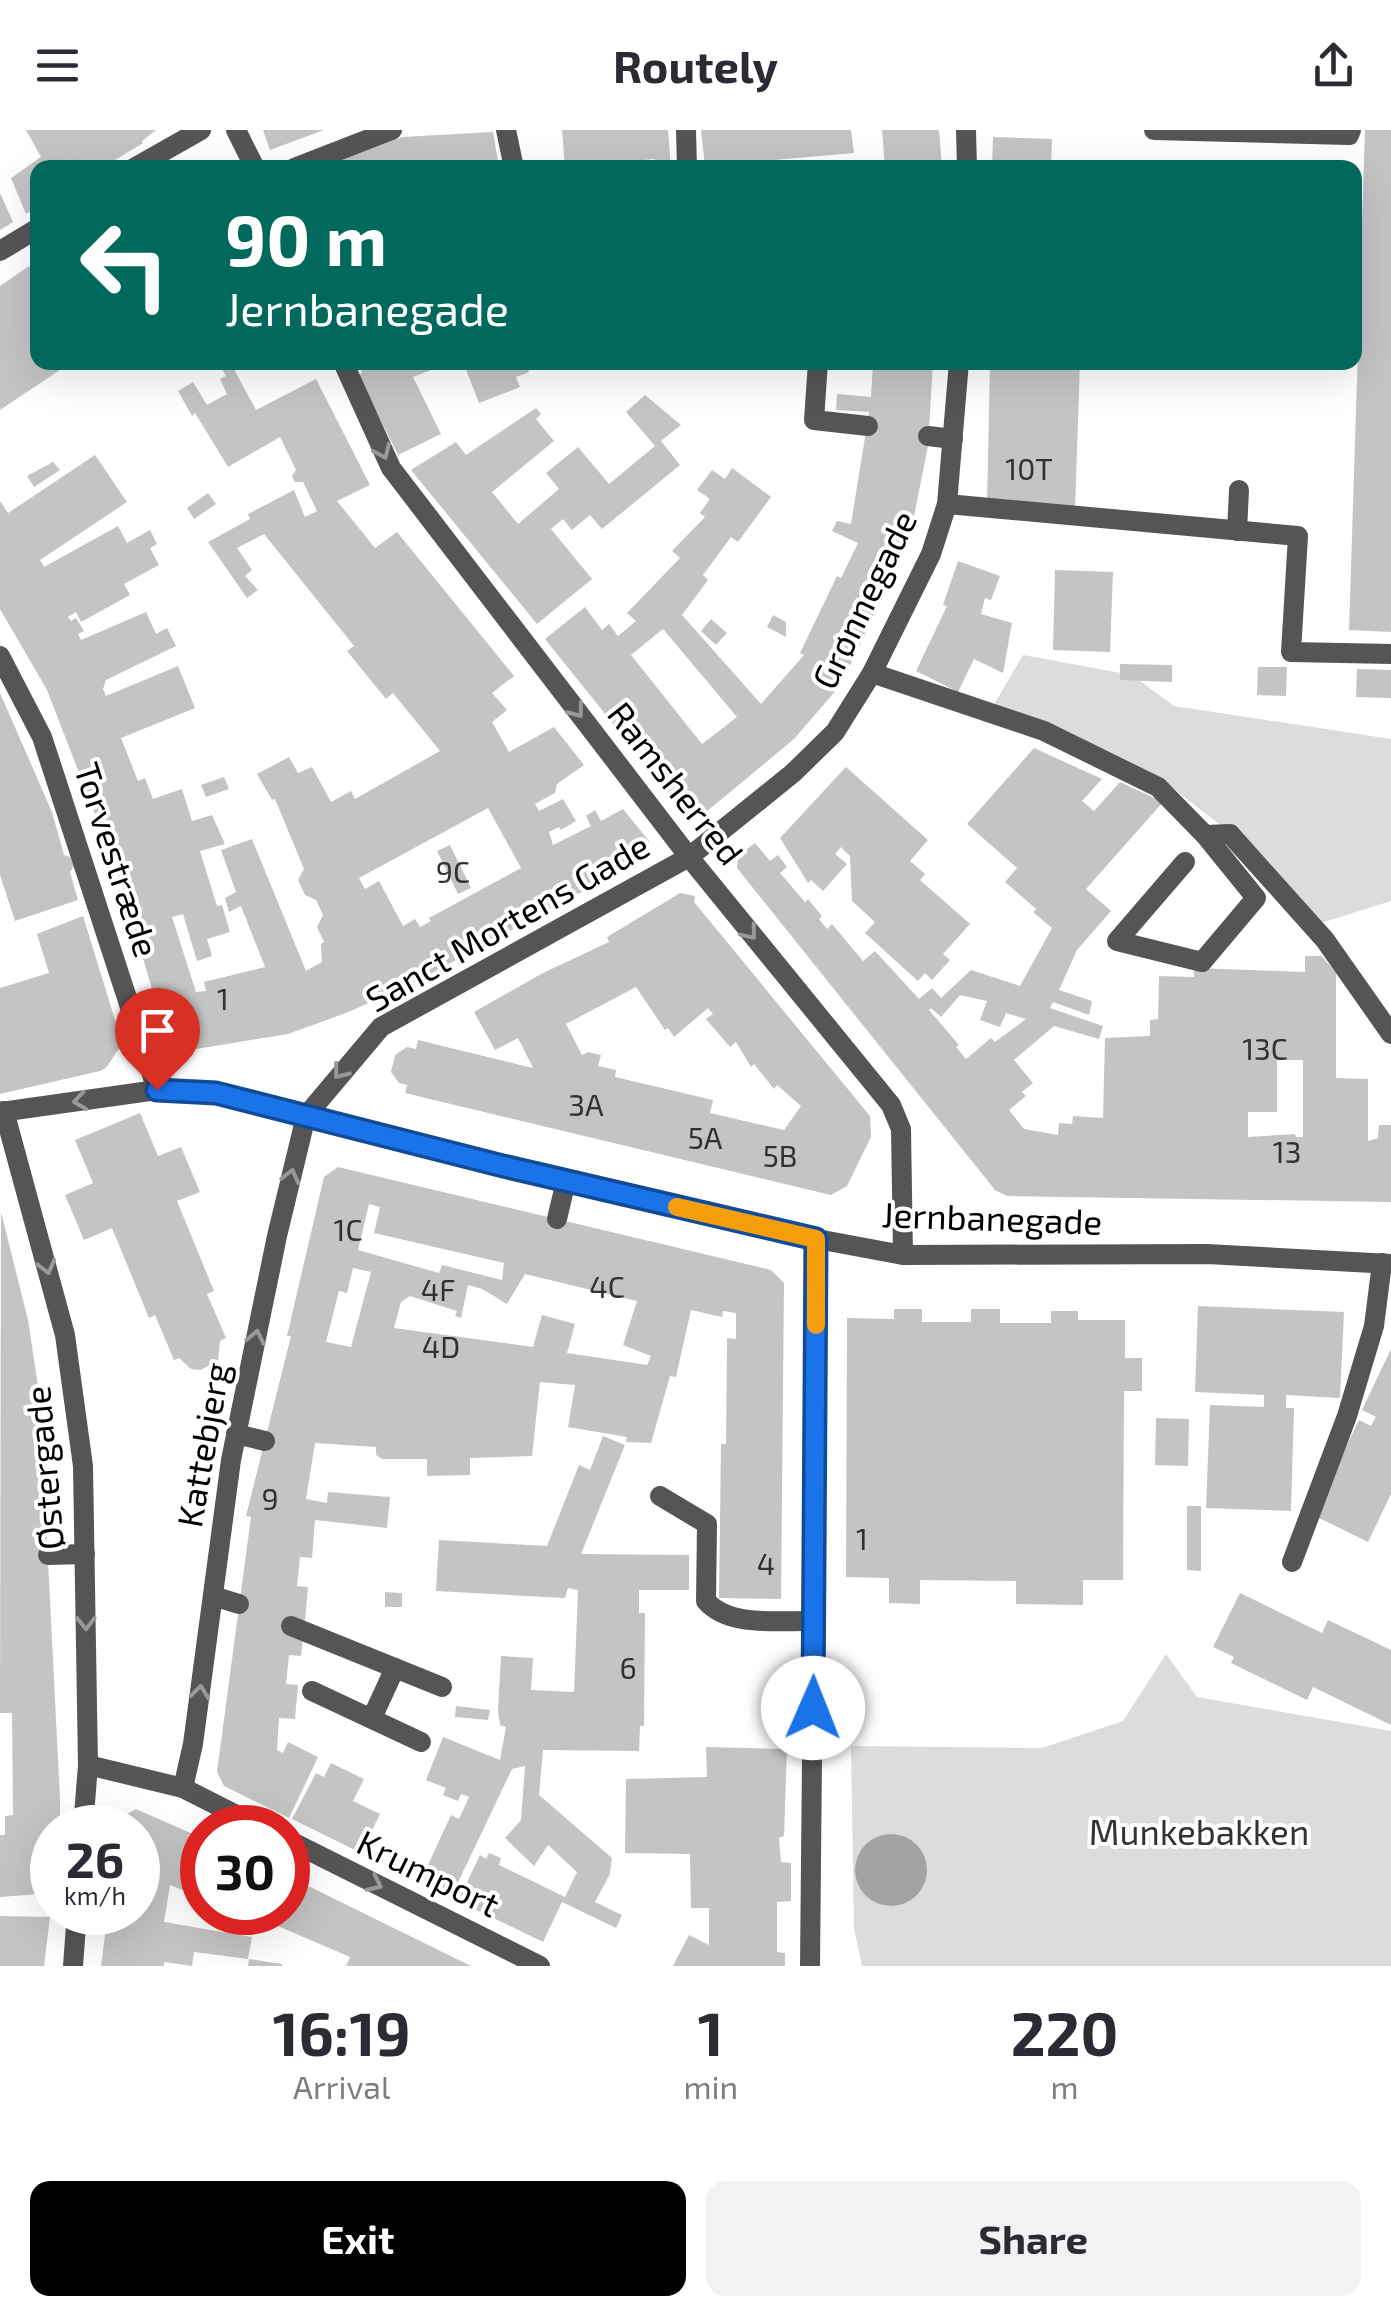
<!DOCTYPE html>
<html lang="en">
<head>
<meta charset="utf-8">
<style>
  body { margin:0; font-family:"Exo 2",sans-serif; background:#f2f2f3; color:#2b2b33; height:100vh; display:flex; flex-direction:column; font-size:38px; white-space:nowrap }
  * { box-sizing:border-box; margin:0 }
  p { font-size:32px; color:#7c7c81 }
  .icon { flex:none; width:55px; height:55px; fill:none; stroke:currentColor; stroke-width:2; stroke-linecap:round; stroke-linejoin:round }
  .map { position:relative; height:1836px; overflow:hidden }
  .panel { display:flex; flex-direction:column; background:#fff; flex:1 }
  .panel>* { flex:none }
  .banner { position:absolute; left:30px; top:30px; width:1332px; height:210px; border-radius:20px; box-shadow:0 10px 40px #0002; background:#00695c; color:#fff; overflow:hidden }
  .speed { position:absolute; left:30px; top:1675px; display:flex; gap:20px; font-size:50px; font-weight:700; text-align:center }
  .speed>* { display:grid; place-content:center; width:130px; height:130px; border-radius:50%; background:#fff; box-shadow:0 10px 40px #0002; line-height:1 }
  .speed small { font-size:25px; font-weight:400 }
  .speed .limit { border:15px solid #d22; background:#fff; color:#111 }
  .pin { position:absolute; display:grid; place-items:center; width:85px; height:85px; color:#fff; margin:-102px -42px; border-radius:50% 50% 50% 0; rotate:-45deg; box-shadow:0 0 10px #0007 }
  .pin .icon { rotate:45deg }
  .me { position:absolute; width:110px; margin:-55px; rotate:1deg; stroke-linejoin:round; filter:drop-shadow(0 0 8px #0008) }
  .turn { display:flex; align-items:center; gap:35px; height:210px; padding:0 30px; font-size:45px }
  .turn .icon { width:130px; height:130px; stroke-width:2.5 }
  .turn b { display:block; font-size:70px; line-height:85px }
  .eta { display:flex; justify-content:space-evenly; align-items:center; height:170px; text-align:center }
  .eta b { font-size:60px; font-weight:700; line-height:70px }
  .button { display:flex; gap:20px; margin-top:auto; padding:20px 30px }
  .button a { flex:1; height:115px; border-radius:20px; background:#000; color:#fff; font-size:40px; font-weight:700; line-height:115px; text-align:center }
  .button a+a { background:#f2f2f3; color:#2b2b33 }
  header { display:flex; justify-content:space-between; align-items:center; height:130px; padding:0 30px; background:#fff; font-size:45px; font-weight:700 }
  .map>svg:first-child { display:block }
  .green { fill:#dcdcdc }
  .water { fill:#a3a3a3 }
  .building { fill:#c4c4c4; fill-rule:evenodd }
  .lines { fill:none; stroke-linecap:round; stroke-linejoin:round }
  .lane { stroke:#555; stroke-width:20 }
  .street { stroke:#555; stroke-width:20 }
  .oneway { stroke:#999 }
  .route-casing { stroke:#114b97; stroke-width:25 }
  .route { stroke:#1a73e8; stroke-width:18 }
  .slow { stroke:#f59e0b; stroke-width:18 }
  .labels { text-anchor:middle; stroke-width:8; stroke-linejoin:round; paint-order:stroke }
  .number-label { font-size:30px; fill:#313131 }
  .street-label { font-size:35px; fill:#000; stroke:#fff }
  .park-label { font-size:35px; fill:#333; stroke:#fff }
</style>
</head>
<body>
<header><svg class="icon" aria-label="menu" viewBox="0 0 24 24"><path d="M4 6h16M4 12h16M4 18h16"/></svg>Routely<svg class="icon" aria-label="share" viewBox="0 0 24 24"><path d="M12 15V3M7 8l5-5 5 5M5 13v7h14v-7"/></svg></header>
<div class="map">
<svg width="1391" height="1836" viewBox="0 0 1391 1836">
  <rect width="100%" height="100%" fill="#fff"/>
  <g class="green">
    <polygon points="1023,525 1132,545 1174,576 1391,609 1391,771 1318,794 1247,716 1169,655 992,578"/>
    <polygon points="1166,1524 1197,1567 1391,1601 1391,1836 862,1836 854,1799 851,1616 1042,1618 1123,1591"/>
  </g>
  <circle class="water" cx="891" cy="1740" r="36"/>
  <g class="building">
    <polygon points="26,0 156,0 142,11 143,13 102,38 38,38 38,77 26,84 11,48 41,27"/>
    <polygon points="263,0 324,0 270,20"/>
    <polygon points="562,0 668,0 671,38 655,38 655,29 630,31 630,38 565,38"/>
    <polygon points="701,0 851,0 854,23 705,36"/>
    <polygon points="882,0 939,0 942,38 885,38"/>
    <polygon points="1365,0 1391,0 1391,502 1349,500"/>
    <polygon points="493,2 498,31 477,38 461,35 321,38 402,7"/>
    <polygon points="993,7 1052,9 1051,38 992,38"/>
    <polygon points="0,63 13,92 0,100"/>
    <polygon points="29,136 34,142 38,139 38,232 72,232 0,280 0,156"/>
    <path d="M 218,232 L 230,232 L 256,280 L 316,249 L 370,355 L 337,371 L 375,418 L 397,402 L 514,546 L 492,563 L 507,580 L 492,592 L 509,622 L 554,597 L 584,635 L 557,654 L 555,663 L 535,674 L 539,681 L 563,669 L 576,691 L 561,700 L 559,697 L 549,702 L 553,715 L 591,696 L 586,686 L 595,680 L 601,691 L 623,679 L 649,711 L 646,727 L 412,854 L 346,883 L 288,904 L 190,920 L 184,902 L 161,890 L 119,746 L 47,560 L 0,479 L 0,371 L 8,383 L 95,325 L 127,372 L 40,430 L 44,437 L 118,396 L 127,413 L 150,400 L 157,414 L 150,418 L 159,435 L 124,454 L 130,465 L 81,492 L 76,482 L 68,487 L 71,491 L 76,488 L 84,501 L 78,504 L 81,510 L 146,482 L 156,504 L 167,498 L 176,516 L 106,550 L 103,559 L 106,566 L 178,536 L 195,578 L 121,608 L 138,651 L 145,648 L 153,669 L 182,659 L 192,691 L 212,685 L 225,714 L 200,721 L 217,776 L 222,775 L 230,802 L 207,809 L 212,826 L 197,831 L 183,784 L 172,787 L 196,862 L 206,861 L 204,852 L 265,837 L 241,776 L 229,782 L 225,768 L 236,762 L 221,720 L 252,709 L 306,841 L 322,832 L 321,814 L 324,812 L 317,797 L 323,785 L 316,770 L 305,765 L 298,750 L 304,739 L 275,669 L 272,670 L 257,644 L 289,627 L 298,643 L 312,637 L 331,672 L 351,661 L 355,669 L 440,621 L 393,563 L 386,569 L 347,521 L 354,516 L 264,404 L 237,418 L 252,440 L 245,446 L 258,460 L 247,468 L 208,412 L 250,389 L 248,384 L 294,360 L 305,387 L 317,381 L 303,352 L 295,352 L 292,346 L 296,340 L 280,307 L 228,337 L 195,283 L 192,286 L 178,261 L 193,252 L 207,275 L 227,264 L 220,249 L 226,246 ZM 488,678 L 521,738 L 429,788 L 431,791 L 420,797 L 415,789 L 403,796 L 379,751 L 365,759 L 359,748 Z"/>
    <polygon points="357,232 452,232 413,247 441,304 398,325 358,245 362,243"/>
    <polygon points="463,232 526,232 529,242 516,247 520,257 479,273"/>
    <path d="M 873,232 L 933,232 L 928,316 L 909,411 L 846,544 L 832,565 L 794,609 L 700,687 L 687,686 L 545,509 L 585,477 L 602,500 L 609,494 L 618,506 L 636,491 L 627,483 L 680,428 L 672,421 L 705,387 L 700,383 L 710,369 L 697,360 L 712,340 L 725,349 L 732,338 L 771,367 L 738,412 L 731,407 L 703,445 L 708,450 L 682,485 L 761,574 L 804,525 L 800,523 L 837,446 L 841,448 L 858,413 L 832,401 L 837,391 L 851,394 L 869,282 L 836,280 L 837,264 L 871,267 ZM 663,499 L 737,587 L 702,614 L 631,525 Z"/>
    <polygon points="990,232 1080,232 1075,379 987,374"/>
    <polygon points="645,265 681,295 661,311 680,335 602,399 590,385 572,400 563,389 551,399 592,449 537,494 411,340 456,312 466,325 536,278 541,284 536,289 554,311 492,362 518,394 559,359 546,343 578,317 609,354 655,316 626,282"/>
    <polygon points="53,332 60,340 34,357 27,346"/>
    <polygon points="208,363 216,374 194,389 187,378"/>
    <polygon points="958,431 1000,446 991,470 985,468 981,484 1012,493 1003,543 974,529 958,562 916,541 947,476 943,475"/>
    <polygon points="1055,440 1113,442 1110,522 1053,520"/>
    <polygon points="773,485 786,492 786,507 767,497"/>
    <polygon points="711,489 727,503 716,515 701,501"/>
    <polygon points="1120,534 1172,535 1172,552 1120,550"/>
    <polygon points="1258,537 1287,537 1286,566 1257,565"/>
    <polygon points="1357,539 1391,540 1391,568 1356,567"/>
    <polygon points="0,563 52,682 64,725 70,727 74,736 70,742 78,770 15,791 0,745"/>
    <path d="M 1034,618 L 1102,649 L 1082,671 L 1094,681 L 1120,652 L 1163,672 L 1086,759 L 1111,781 L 1077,820 L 1059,860 L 1092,871 L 1089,885 L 1053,872 L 1050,878 L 1103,896 L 1099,909 L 1054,896 L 1014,930 L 1033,953 L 1022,962 L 1026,966 L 1009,980 L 1024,999 L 1058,1005 L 1059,993 L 1072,994 L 1073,986 L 1103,988 L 1105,908 L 1150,906 L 1150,890 L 1158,889 L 1159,846 L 1194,847 L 1194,838 L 1305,842 L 1305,826 L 1322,826 L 1336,843 L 1336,948 L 1368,949 L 1368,1011 L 1378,1008 L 1379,995 L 1391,995 L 1391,1072 L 1007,1066 L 995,1060 L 737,738 L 738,726 L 755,713 L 770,731 L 778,725 L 787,737 L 780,743 L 805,772 L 808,769 L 822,786 L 819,789 L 827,799 L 832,794 L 863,831 L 875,821 L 919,869 L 932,858 L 941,868 L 971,840 L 1020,856 L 1052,798 L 1033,782 L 1036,779 L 1005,752 L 1017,738 L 967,694 ZM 960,865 L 987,871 L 980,890 L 1000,897 L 1006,883 L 1026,889 L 995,912 L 991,908 L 966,929 L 956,917 L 959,915 L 929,880 L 931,878 L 941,887 ZM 1277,930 L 1303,930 L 1303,1007 L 1296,1007 L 1295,1004 L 1248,1007 L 1248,982 L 1277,982 Z"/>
    <polygon points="846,637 928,710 910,731 925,744 920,750 970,794 943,824 950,830 932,850 925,843 918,851 865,803 875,792 852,771 850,726 841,717 835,724 847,734 823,761 811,750 808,753 780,708"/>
    <polygon points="224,647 229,659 206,667 201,655"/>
    <polygon points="450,715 471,758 458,764 437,721"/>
    <path d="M 680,763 L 695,766 L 694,772 L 870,986 L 871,1007 L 847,1056 L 831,1065 L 405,963 L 407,955 L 399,953 L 391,942 L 395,925 L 407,917 L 416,919 L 418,910 L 533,938 L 518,908 L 495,920 L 474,882 L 541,844 L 609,812 L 607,807 ZM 636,857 L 665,900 L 668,898 L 674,907 L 708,878 L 713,884 L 706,889 L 730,917 L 736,912 L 751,937 L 754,934 L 774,959 L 777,955 L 801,976 L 784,1000 L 710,983 L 713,970 L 615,947 L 616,940 L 598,936 L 601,925 L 588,922 L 582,925 L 566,894 Z"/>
    <polygon points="83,786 120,906 120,917 106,938 100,941 0,964 0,858 49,843 37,804"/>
    <polygon points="140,983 158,1026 181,1017 200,1062 177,1071 214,1161 207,1164 226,1208 220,1211 218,1230 201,1240 191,1239 179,1228 174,1230 155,1185 149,1188 112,1098 84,1110 65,1065 93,1053 75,1010"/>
    <path d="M 338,1037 L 771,1140 L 784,1153 L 781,1469 L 719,1468 L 721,1314 L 726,1314 L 727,1208 L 736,1209 L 736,1183 L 723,1181 L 722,1187 L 691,1180 L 676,1247 L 670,1246 L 651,1313 L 626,1312 L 627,1307 L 568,1297 L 575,1255 L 540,1252 L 532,1326 L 470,1328 L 470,1345 L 427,1346 L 427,1329 L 382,1329 L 376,1325 L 376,1317 L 315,1313 L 306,1369 L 327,1373 L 328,1362 L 390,1367 L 387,1398 L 315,1390 L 312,1428 L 300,1427 L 297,1456 L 308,1457 L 305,1491 L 301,1526 L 289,1525 L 286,1554 L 298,1555 L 295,1589 L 279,1588 L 277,1620 L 283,1623 L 288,1612 L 318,1627 L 289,1688 L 224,1656 L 217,1642 L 251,1387 L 246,1386 L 291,1206 L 287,1206 L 324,1047 ZM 369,1074 L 380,1077 L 374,1103 L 504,1133 L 502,1150 L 442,1135 L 439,1143 L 358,1120 ZM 353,1138 L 371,1142 L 351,1217 L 326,1212 L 339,1161 L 347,1163 ZM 525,1144 L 637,1171 L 623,1215 L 651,1226 L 647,1235 L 567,1223 L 575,1194 L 542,1185 L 533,1217 L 394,1198 L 401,1172 L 410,1166 L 457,1181 L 455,1186 L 461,1188 L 468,1155 L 482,1159 L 507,1174 Z"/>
    <polygon points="1,1082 28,1190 45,1303 48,1371 45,1371 60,1668 60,1698 52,1698 52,1763 0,1767 0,1705 5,1705 5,1686 13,1685 12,1583 0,1583"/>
    <polygon points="1198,1176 1344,1182 1340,1268 1286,1265 1286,1278 1294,1278 1291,1381 1206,1378 1210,1275 1264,1277 1264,1265 1195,1262"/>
    <polygon points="894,1179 922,1179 922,1192 971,1192 971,1179 1000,1179 1000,1193 1051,1193 1051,1181 1078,1181 1078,1190 1125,1190 1125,1228 1142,1228 1142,1261 1124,1261 1123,1450 1083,1450 1083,1475 1016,1474 1016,1451 920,1450 920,1474 889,1473 889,1448 846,1447 847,1188 894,1189"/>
    <polygon points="1391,1219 1391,1364 1368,1412 1313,1385 1359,1290 1371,1296 1376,1287 1362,1280"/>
    <polygon points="1156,1288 1189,1289 1188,1336 1155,1335"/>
    <polygon points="603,1306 625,1315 581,1424 689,1425 689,1460 639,1460 639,1483 645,1483 644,1596 640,1596 639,1621 543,1620 539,1665 612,1728 610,1744 595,1772 622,1785 616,1798 562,1772 543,1812 458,1771 480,1725 486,1729 489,1723 501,1728 499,1735 565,1767 577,1742 548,1715 534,1736 505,1708 521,1690 525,1636 512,1639 452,1765 421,1750 451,1685 459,1689 469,1667 461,1664 458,1671 443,1665 446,1658 426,1650 443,1607 500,1630 506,1597 500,1595 498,1581 501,1526 533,1528 531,1560 574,1562 578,1460 568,1458 565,1468 436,1461 439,1410 547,1416 579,1335 590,1340"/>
    <polygon points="1187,1376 1201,1376 1201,1441 1187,1440"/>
    <polygon points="385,1462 402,1463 402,1477 385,1477"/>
    <polygon points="1240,1463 1322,1503 1328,1490 1391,1520 1391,1595 1313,1557 1307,1570 1231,1533 1234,1527 1213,1517"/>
    <polygon points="456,1576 490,1580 488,1590 455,1587"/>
    <polygon points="706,1617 787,1619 784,1706 779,1708 781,1732 791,1733 791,1771 777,1772 777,1822 785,1823 785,1836 673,1836 689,1805 709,1815 709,1778 691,1778 690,1724 625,1723 626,1649 707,1647"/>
    <polygon points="331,1633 364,1649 353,1671 380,1684 361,1723 292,1689 316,1643 324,1647"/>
    <polygon points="136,1679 202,1708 202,1764 192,1760 190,1763 170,1755 164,1792 252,1807 248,1829 194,1822 192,1836 164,1832 164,1836 101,1836 108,1782 138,1782 138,1698 119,1698 120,1688"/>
    <polygon points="288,1746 471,1836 346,1836 350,1827 245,1782 288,1782"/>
    <polygon points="0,1786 50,1787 44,1836 0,1836"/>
    <polygon points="249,1829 282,1834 282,1836 248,1836"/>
  </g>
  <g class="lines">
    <g class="lane">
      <polyline points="506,0 514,38"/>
      <polyline points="686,0 687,38"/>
      <polyline points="1154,0 1349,5 1351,0"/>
      <polyline points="818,232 814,290 868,296"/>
      <polyline points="928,306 953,309"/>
      <polyline points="947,374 1298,406 1291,522 1391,524"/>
      <polyline points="1237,401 1239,360"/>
      <polyline points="872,543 1044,601 1158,657 1205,705 1230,704 1325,810 1391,904"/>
      <polyline points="1185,732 1117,811 1202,832 1256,768 1205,705"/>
      <polyline points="557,1089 566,1051"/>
      <polyline points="236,1304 265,1311"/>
      <path d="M 660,1366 L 707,1394 L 706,1471 C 730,1498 780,1490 814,1491"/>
      <polyline points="48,1425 85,1424"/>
      <polyline points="1292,1432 1347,1286 1374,1196 1382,1133"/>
      <polyline points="213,1466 239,1474"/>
      <polyline points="291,1496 442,1557"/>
      <polyline points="312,1561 421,1612"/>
      <polyline points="372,1588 395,1538"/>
    </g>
    <g class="street">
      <polyline points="236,0 255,38"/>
      <polyline points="966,0 967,38"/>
      <polyline points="134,38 201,0"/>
      <polyline points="294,38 392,0"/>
      <polyline points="0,121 38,98"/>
      <polyline points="343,232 391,338 689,727 891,975 901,999 903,1125"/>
      <polyline points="0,526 42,607 157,960"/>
      <polyline points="4,981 65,1205 83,1336 88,1635 83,1698"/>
      <polyline points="0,982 157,960 216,963 503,1036 817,1109 903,1125 1207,1124 1391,1134"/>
      <polyline points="88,1635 183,1658 262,1698"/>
      <polyline points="183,1658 193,1614 231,1330 277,1106 306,986 381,897 689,727 793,643 835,602 872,543 931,424 947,374 959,232"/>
      <polyline points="288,1710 540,1836"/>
      <polyline points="73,1836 77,1782"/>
      <polyline points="810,1836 817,1109"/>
    </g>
  </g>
  <defs><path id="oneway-chevron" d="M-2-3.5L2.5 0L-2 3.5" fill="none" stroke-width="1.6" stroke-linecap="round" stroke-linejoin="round" transform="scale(2.5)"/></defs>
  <g class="oneway">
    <use href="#oneway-chevron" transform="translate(383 322) rotate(66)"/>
    <use href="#oneway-chevron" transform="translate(577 581) rotate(53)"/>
    <use href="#oneway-chevron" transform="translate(750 803) rotate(51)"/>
    <use href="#oneway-chevron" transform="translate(340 942) rotate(128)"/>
    <use href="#oneway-chevron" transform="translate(80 971) rotate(172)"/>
    <use href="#oneway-chevron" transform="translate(291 1046) rotate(-76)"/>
    <use href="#oneway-chevron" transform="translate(47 1137) rotate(75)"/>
    <use href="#oneway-chevron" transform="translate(256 1207) rotate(-78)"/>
    <use href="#oneway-chevron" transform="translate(86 1493) rotate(89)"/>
    <use href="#oneway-chevron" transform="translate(200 1562) rotate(-83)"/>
    <use href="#oneway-chevron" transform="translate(375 1754) rotate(26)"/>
  </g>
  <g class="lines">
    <g class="route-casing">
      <polyline id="route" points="157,960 216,963 503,1036 816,1109 813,1578"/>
    </g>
    <use href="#route" class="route"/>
    <polyline class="slow" points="677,1077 816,1109 816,1195"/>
  </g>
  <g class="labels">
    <g class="number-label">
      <text x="1029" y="350">10T</text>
      <text x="453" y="753">9C</text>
      <text x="223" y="880">1</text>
      <text x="1265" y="930">13C</text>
      <text x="586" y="986">3A</text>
      <text x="705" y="1019">5A</text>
      <text x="1287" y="1033">13</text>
      <text x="780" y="1037">5B</text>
      <text x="348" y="1111">1C</text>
      <text x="607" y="1168">4C</text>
      <text x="438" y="1171">4F</text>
      <text x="441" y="1228">4D</text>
      <text x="270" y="1380">9</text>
      <text x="862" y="1420">1</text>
      <text x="766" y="1445">4</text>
      <text x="628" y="1549">6</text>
    </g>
    <g class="street-label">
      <text transform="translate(865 470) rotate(-64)" y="12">Grønnegade</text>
      <text transform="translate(675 654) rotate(52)" y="12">Ramsherred</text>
      <text transform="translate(116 730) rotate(72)" y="12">Torvestræde</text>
      <text transform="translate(508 793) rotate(-30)" y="12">Sanct Mortens Gade</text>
      <text transform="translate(992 1089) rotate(2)" y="12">Jernbanegade</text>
      <text transform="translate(204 1315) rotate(-80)" y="12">Kattebjerg</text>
      <text transform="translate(45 1338) rotate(-95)" y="12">Østergade</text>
      <text transform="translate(428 1744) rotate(26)" y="12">Krumport</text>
    </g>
    <g class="park-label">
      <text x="1199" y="1715">Munkebakken</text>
    </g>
  </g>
</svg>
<div class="speed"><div>26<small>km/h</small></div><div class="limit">30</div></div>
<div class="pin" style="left:157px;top:960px;background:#d93025"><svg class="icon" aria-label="arrive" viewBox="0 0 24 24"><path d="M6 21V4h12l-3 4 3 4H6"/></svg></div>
<svg class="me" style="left:813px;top:1578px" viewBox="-20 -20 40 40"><circle r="19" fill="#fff"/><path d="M0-13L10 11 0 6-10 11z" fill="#1a73e8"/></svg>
<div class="banner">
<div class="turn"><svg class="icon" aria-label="left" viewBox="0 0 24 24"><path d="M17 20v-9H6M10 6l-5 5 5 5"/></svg><div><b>90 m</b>Jernbanegade</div></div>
</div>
</div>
<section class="panel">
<div class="eta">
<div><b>16:19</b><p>Arrival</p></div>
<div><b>1</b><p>min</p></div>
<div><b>220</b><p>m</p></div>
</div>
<div class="button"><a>Exit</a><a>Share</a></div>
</section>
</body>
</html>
